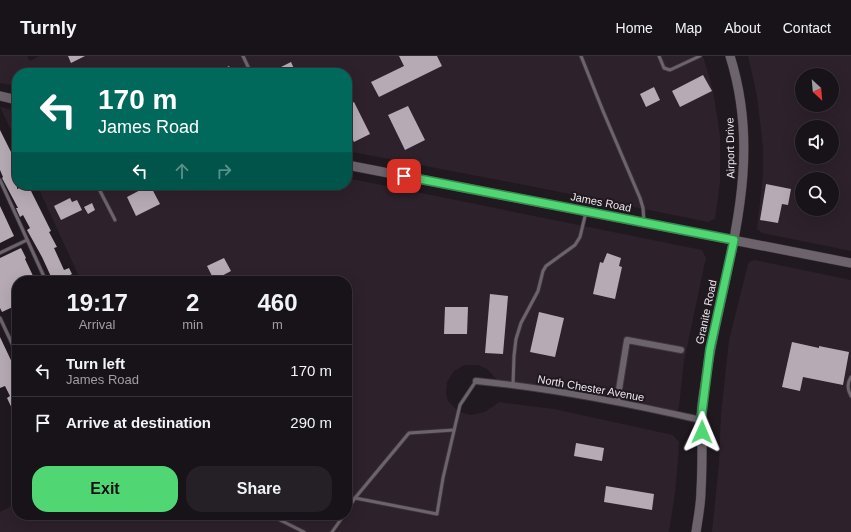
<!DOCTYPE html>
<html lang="en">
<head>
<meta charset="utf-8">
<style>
  body { margin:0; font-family:Arial,sans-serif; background:#252025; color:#f1f3f6; height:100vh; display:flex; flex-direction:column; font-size:15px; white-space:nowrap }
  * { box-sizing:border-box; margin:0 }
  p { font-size:13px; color:#9f9ea2 }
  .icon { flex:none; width:22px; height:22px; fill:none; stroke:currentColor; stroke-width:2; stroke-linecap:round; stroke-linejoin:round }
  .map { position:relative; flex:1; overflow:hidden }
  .details { position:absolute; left:12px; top:220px; width:340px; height:244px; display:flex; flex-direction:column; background:#181318; border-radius:16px; box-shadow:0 4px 16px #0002,0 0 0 1px #363237 }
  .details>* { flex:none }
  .hud { position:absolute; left:12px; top:12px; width:340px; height:122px; border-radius:16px; box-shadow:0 4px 16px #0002,0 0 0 1px #363237; background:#00695c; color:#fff; overflow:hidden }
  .needle { width:26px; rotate:154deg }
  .fabs { position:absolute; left:795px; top:12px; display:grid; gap:8px }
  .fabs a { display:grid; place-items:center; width:44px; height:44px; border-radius:50%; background:#181318; box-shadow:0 4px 16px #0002,0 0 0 1px #363237; font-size:20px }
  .pin { position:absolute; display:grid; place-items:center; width:34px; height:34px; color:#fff; margin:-17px; border-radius:8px; box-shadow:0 2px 6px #0006 }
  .me { position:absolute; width:44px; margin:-22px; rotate:1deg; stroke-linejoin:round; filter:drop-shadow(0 0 3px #0008) }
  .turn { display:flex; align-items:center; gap:14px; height:84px; padding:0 20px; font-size:18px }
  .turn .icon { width:52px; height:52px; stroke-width:2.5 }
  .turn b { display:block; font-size:28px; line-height:34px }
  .lanes { display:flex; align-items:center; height:38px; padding:0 20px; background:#0003; justify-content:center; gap:20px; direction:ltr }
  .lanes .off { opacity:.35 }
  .eta { display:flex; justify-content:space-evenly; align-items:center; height:68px; text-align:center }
  .eta b { font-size:24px; font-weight:800; line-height:28px }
  .cta { display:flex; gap:8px; margin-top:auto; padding:8px 20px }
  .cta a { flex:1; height:46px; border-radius:16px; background:#51d674; color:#111; font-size:16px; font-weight:800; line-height:46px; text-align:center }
  .cta a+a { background:#252025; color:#f1f3f6 }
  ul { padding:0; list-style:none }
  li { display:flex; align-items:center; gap:12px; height:52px; padding:0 20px; border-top:1px solid #363237 }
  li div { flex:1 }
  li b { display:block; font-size:15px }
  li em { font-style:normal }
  header { display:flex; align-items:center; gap:24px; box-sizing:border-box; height:56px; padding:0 20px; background:#181318; border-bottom:1px solid #363237 }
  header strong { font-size:19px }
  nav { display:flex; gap:22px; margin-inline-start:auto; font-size:14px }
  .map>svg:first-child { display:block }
  .built { fill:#2d212c; fill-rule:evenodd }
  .building { fill:#b6abb4 }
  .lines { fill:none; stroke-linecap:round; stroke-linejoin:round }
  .service-casing { stroke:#3c373b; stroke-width:4.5 }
  .minor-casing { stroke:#3c373b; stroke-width:8 }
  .secondary-casing { stroke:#3c373b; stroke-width:10 }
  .service { stroke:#6d636c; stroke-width:3 }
  .minor { stroke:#6d636c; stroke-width:6 }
  .secondary { stroke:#6d636c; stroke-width:9 }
  .route-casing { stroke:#358b4b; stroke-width:10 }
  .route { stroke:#51d674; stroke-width:7 }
  .labels { text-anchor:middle; stroke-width:4; stroke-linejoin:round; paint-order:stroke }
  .street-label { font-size:11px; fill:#eee8ed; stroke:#201920 }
</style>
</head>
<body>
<header>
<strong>Turnly</strong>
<nav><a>Home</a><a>Map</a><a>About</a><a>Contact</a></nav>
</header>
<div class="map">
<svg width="851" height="476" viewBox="0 0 851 476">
  <rect width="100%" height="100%" fill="#201920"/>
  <g class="built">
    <polygon points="0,0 27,0 30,5 40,0 703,0 713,34 720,80 720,126 715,163 708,166 540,132 347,95 347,17 17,17 17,30 0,27"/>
    <path d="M 748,0 L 851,0 L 851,195 L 762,177 L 757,173 L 763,118 L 763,92 L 757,40 ZM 802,19 L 832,19 L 832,49 L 802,49 ZM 802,71 L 832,71 L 832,101 L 802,101 ZM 802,123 L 832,123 L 832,153 L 802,153 Z"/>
    <polygon points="0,51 17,55 17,87"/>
    <polygon points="347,122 702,194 706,202 684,305 679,351 676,356 497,324 487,313 478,309 465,309 454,315 447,326 446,337 448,345 459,356 471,359 485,356 499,346 554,353 673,379 679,386 678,404 675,437 669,476 0,476 0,456 17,447 17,459 347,459 347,225 81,225 37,129 347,129"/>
    <polygon points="755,204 851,224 851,476 712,476 719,407 721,358 729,284 748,208 751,205"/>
  </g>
  <g class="building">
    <polygon points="68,0 85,0 71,7"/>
    <polygon points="399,0 437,0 442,10 379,41 371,26 404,10"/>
    <polygon points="291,6 296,17 269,17"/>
    <polygon points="229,10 233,17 216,17"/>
    <polygon points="703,19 712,35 680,51 672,35"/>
    <polygon points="654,31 660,44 646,51 640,38"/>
    <polygon points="354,46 370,78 354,86 347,72 347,50"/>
    <polygon points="408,50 425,84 405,94 388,59"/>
    <polygon points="0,74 14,102 15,102 17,105 17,133 28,129 51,175 49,176 57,191 54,192 64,214 69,212 72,218 68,220 71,225 53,225 42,201 27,174 30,172 23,159 20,161 16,152 18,152 2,122 3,121 0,114"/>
    <polygon points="766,128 791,133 788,149 782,148 778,167 760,164"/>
    <polygon points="150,129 160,148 136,160 127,141"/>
    <polygon points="70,142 72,146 77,144 82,154 61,164 54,150"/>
    <polygon points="92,147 95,154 88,158 84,151"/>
    <polygon points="0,150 14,180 0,187"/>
    <polygon points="21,192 26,202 25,203 34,222 33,222 34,225 17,225 17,227 12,230 17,240 17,249 2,256 0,252 0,202"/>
    <polygon points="607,197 621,202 619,210 622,211 615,243 593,238 600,206 603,207"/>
    <polygon points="224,202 231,215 214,224 207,210"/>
    <polygon points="490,238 508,240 503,298 485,297"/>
    <polygon points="445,251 468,251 467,278 444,278"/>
    <polygon points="539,256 564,262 555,301 530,296"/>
    <polygon points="0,281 17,317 17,363 7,342 10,340 5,330 0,332"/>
    <polygon points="792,286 819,292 819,290 849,296 843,329 803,321 800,335 782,331"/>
    <polygon points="576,387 604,392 602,405 574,400"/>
    <polygon points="606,430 654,438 652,454 604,446"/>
  </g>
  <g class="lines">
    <g class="service-casing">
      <g id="service">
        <polyline points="243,0 251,17"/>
        <polyline points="581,0 603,55 640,142 643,152 644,166"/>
        <polyline points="659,0 664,12 670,14 700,0"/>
        <polyline points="0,124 46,225"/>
        <polyline points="97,129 115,164"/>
        <polyline points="0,197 27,184"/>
        <polyline points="0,262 17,298"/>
        <path d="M 851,321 C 847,327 847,333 851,340"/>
        <polyline points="513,328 514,300 516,283 521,267 538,235 543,215 546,210 575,189 580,181 586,156"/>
        <polyline points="355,442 409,377 454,374"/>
        <polyline points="347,454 355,442 437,458 443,422 460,349 476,325"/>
        <polyline points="278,463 304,476"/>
        <polyline points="332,476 344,459"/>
      </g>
    </g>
    <g class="minor-casing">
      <g id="minor">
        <path d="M 476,325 C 552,332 627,347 701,364"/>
        <polyline points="617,346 627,284 681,294"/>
      </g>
    </g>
    <g class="secondary-casing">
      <g id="secondary">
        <polyline points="0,40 17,44"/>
        <polyline points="347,109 851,207"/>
        <path d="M 696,476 C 698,462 701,448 701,434 C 702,419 702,404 702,389 C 702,380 701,372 701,364 C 701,350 704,336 706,322 C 709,299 714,277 719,254 C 738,166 758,89 730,0"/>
      </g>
    </g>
    <use href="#service" class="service"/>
    <use href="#minor" class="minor"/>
    <use href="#secondary" class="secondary"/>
  </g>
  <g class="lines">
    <g class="route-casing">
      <polyline id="route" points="404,120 734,184 710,293 701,364 702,376"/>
    </g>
    <use href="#route" class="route"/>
  </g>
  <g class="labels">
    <g class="street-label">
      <text transform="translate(730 92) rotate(-91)" y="4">Airport Drive</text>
      <text transform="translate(601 146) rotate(11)" y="4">James Road</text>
      <text transform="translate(706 256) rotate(-78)" y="4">Granite Road</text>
      <text transform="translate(591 332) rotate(10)" y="4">North Chester Avenue</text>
    </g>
  </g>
</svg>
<div class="fabs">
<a><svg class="needle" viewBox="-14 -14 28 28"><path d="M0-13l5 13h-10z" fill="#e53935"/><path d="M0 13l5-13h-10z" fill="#9f9ea2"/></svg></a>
<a><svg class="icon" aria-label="sound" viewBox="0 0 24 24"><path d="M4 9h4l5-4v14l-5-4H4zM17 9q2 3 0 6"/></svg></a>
<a><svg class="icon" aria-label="search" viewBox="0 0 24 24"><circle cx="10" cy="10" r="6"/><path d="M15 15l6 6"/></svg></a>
</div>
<div class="pin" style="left:404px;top:120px;background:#d93025"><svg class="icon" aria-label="arrive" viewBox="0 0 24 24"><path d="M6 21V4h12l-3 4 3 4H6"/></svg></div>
<svg class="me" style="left:702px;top:376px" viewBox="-20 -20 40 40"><path d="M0-17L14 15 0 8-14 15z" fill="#51d674" stroke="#fff" stroke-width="4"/></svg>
<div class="hud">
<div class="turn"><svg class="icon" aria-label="left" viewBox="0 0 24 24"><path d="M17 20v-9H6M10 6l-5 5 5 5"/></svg><div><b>170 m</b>James Road</div></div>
<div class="lanes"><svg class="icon" aria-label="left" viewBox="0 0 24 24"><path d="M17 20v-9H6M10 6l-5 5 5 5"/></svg><svg class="icon off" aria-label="ahead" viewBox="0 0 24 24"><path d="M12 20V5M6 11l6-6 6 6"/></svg><svg class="icon off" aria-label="right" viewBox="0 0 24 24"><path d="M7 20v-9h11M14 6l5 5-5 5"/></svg></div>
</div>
<section class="details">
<div class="eta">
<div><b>19:17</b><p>Arrival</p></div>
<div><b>2</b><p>min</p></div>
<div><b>460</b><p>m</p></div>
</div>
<ul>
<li><svg class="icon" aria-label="left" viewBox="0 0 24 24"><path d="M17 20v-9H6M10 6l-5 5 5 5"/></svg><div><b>Turn left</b><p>James Road</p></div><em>170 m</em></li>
<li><svg class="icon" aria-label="arrive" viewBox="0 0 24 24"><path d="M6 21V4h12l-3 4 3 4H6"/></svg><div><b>Arrive at destination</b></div><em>290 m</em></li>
</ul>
<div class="cta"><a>Exit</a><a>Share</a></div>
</section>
</div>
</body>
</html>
